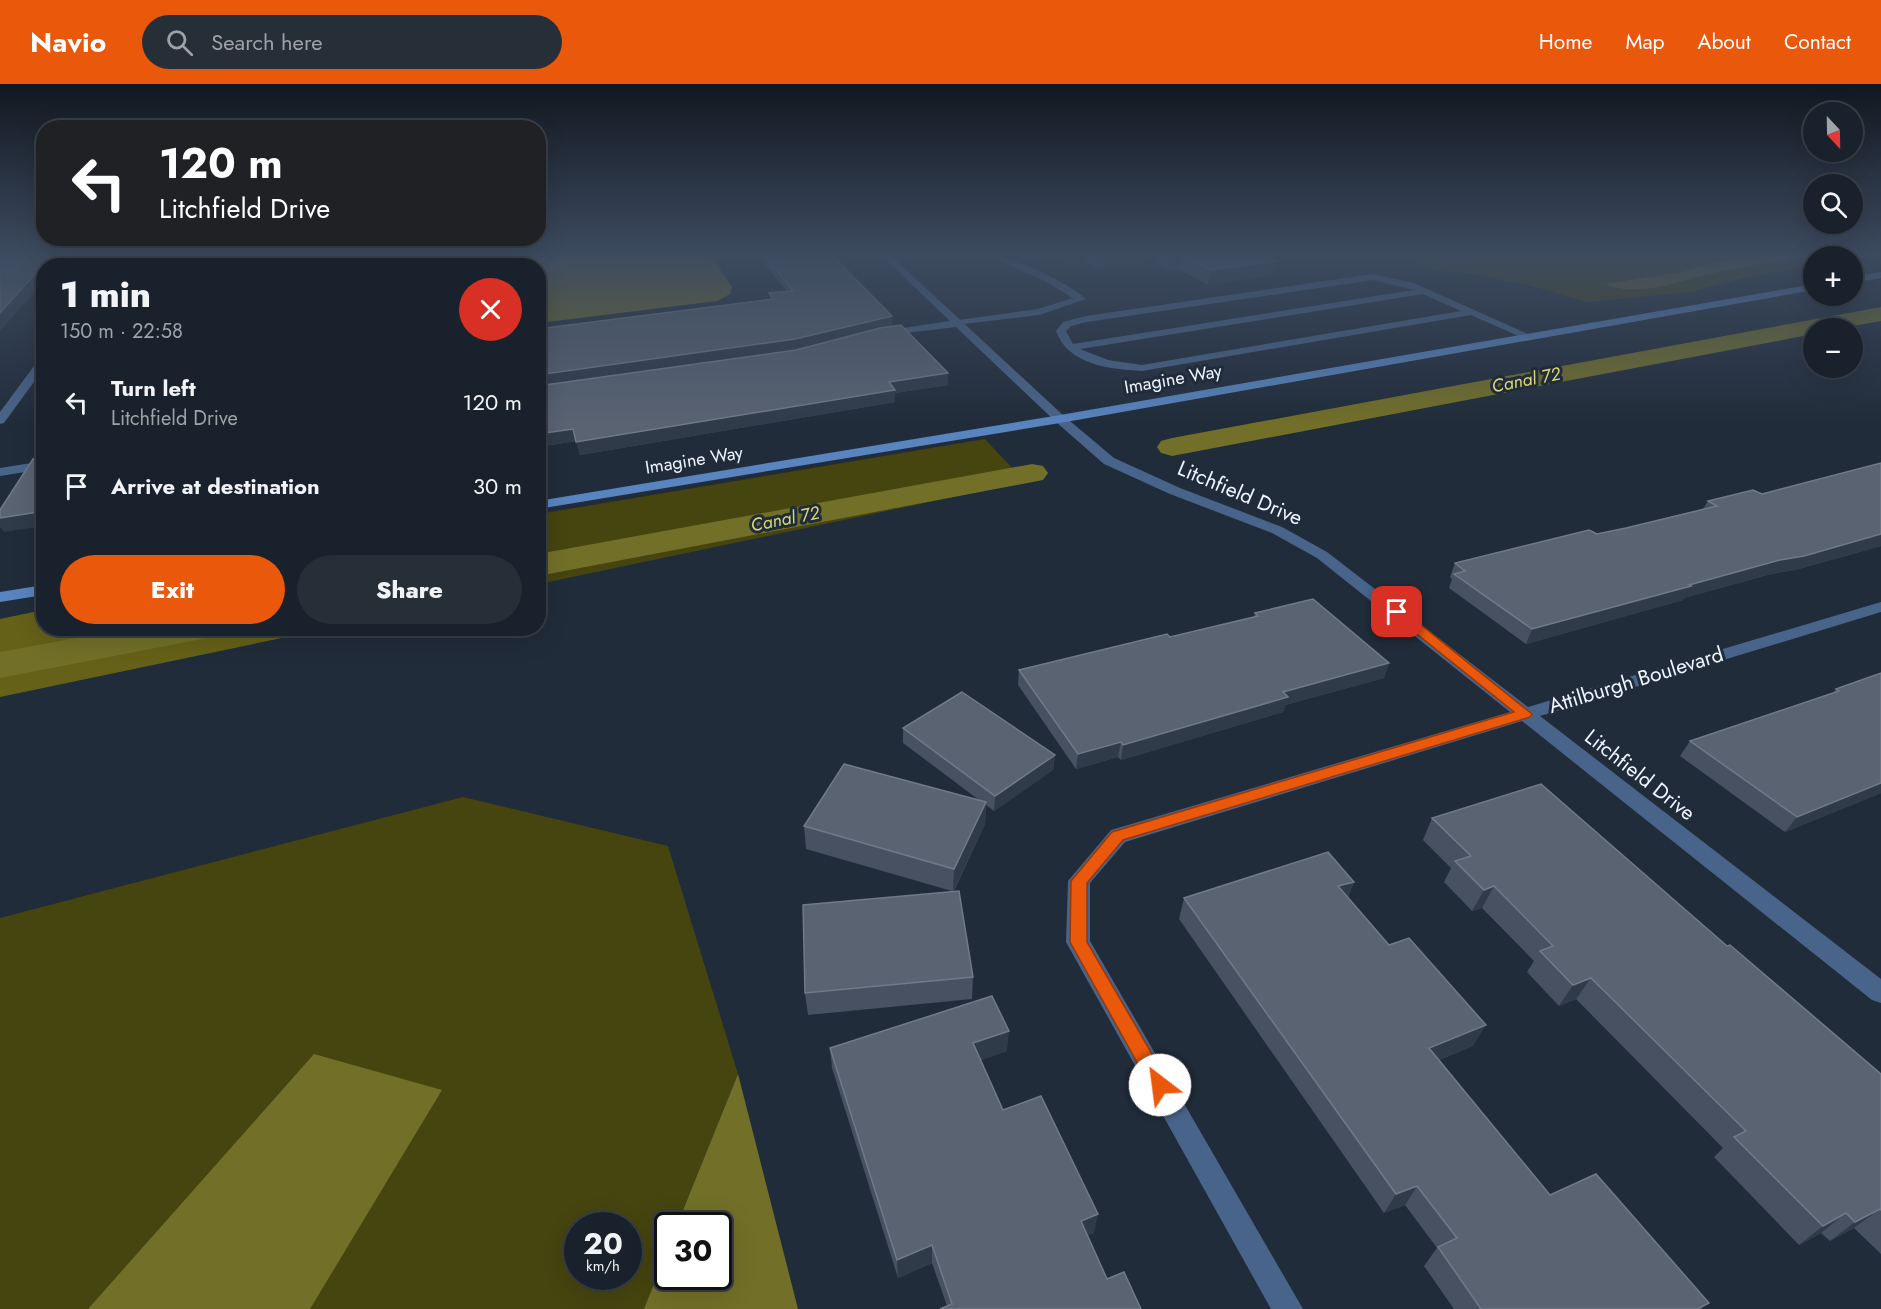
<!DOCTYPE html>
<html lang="en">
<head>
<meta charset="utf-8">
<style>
  body { margin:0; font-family:Jost,sans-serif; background:#262e38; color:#f1f3f6; height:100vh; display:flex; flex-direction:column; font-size:22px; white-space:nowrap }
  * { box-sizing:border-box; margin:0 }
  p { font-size:20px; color:#9fa3a9 }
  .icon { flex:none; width:33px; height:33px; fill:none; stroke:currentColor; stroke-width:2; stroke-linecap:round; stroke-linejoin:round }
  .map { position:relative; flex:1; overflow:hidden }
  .side { position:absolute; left:36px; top:174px; width:510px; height:378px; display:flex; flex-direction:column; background:#19212c; border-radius:24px; box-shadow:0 6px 24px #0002,0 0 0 2px #373e48 }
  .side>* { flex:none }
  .banner { position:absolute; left:36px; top:36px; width:510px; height:126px; border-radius:24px; box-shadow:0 6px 24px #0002,0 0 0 2px #373e48; background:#202124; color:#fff; overflow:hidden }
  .needle { width:39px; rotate:158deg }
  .fabs { position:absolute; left:1803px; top:18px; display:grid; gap:12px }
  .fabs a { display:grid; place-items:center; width:60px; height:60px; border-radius:50%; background:#19212c; box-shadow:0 6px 24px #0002,0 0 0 2px #373e48; font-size:30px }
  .speed { position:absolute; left:564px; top:1128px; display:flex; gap:12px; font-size:30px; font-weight:700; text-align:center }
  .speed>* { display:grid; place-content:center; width:78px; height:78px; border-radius:50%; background:#19212c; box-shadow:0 6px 24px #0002,0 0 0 2px #373e48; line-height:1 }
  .speed small { font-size:15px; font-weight:400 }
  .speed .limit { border:3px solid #111; border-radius:9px; background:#fff; color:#111 }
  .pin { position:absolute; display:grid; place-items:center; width:51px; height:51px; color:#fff; margin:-26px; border-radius:12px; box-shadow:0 3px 9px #0006 }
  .me { position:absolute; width:66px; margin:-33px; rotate:330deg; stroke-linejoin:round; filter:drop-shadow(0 0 4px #0008) }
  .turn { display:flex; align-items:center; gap:21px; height:126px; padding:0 24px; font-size:27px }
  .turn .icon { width:78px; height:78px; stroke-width:2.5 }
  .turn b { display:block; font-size:42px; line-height:51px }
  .round { display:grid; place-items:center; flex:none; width:63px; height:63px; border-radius:32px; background:#262e38 }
  .summary { display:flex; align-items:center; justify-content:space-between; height:102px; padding:0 24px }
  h1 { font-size:36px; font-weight:800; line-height:45px }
  .action { display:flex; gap:12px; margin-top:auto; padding:12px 24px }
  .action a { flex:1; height:69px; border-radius:36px; background:#ea580c; color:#fff; font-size:24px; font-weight:800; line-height:69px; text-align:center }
  .action a+a { background:#262e38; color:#f1f3f6 }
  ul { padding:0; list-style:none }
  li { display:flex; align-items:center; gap:18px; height:84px; padding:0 24px }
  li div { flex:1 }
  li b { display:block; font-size:22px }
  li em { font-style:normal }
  header { display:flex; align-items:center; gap:36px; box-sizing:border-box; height:84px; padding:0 30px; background:#ea580c; color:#fff }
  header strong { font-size:28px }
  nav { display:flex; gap:33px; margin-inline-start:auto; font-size:21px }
  .search { width:420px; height:54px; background:#262e38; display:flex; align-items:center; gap:15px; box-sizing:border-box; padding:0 21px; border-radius:33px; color:#9fa3a9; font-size:22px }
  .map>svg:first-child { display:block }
  .green { fill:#46440f; fill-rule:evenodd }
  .forest { fill:#656118 }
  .water { fill:#726f28 }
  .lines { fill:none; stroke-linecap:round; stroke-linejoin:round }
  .canal { fill:#726f28; fill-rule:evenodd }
  .lane { fill:#49648a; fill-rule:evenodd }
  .street { fill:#49648a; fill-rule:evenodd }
  .secondary { fill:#5884bf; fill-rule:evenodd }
  .wall { fill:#475161 }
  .shaded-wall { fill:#303b4a }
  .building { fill:#596372; stroke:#707a88; stroke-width:1.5 }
  .route { fill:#ea580c; stroke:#983908; stroke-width:1.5 }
  .labels { text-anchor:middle; stroke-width:6; stroke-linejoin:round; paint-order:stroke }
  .far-street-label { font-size:18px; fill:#eef5ff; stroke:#212c3a }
  .far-water-label { font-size:18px; font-style:italic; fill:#dcd975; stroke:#212c3a }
  .street-label { font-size:21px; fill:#eef5ff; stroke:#212c3a }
</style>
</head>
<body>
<header>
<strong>Navio</strong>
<div class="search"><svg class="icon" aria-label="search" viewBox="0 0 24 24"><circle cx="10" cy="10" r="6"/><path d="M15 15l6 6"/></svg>Search here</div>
<nav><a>Home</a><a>Map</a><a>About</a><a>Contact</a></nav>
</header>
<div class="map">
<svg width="1881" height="1225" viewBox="0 0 1881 1225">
  <rect width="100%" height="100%" fill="#212c3a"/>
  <g class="green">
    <polygon points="1391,169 1881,169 1881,171 1853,175 1852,172 1814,172 1813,182 1747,193 1691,208 1586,218 1532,202 1473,190 1440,187"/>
    <polygon points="985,355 1025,398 539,500 539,430"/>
    <path d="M 463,713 L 668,762 L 738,990 L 677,1141 L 668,1142 L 667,1166 L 644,1225 L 0,1225 L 0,834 ZM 578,1142 L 628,1142 L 628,1192 L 578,1192 Z"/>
  </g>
  <polygon class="forest" points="43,526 44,544 325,545 0,613 0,535"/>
  <g class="water">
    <polygon points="283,169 709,169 732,203 730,210 717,217 539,239 538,182 278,181"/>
    <path d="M 1789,169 L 1819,169 C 1784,177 1749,181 1714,189 C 1679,196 1639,215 1605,200 L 1682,188 L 1712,179 Z"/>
    <polygon points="314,970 442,1006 310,1225 88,1225"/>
    <polygon points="738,990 798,1225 644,1225 667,1166 668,1192 718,1192 718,1142 677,1141"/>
  </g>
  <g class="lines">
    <g class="canal">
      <polygon points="1881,223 1881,237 1842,244 1814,244 1814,250 1172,372 1161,369 1157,363 1161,357 1172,354"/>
      <polygon points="1032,380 1043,382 1048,389 1043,396 538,492 538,470"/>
      <polygon points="131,544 216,544 211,552 197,556 0,594 0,568"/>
    </g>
    <g class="lane">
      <path d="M 982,169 C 1005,169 1068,198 1086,215 L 1039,231 L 955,241 L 955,237 L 959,236 L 1038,225 L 1073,214 L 1047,198 Z"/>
      <path d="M 1373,190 L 1414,199 L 1532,252 L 1523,254 L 1471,231 L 1142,287 C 1110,285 1068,281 1056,247 L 1063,238 L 1086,232 ZM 1373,196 L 1414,206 L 1073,260 L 1066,247 L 1071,242 L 1087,238 ZM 1423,210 L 1461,227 L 1142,281 L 1108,276 L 1080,265 Z"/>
    </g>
    <g class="street">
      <polygon points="117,169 125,169 117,182 108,182"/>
      <polygon points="879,169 888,169 1064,332 1114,374 1180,404 1282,443 1327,468 1528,623 1881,518 1881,528 1540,632 1881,895 1881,919 1872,916 1522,637 1125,758 1090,799 1090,857 1303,1225 1271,1225 1066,858 1068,797 1111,746 1510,628 1317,474 1272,449 1170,410 1104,380 1056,338 956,243 880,252 880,248 884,247 950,237"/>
      <polygon points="44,273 44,284 4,339 0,340 0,328 40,274"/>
      <polygon points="44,377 44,385 0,392 0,384"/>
    </g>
    <g class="secondary">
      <polygon points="1881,188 1881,194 1852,199 1852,193"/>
      <polygon points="1814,200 1814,206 1060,339 538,425 538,417 1060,331"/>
      <polygon points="44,501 44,511 0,518 0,508"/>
    </g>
  </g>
  <g class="wall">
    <polygon points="756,169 830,169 892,243 948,301 895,309 895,318 580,371 576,357 538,363 538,245 770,215 769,209 786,207"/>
    <polygon points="1045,169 1294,169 1293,172 1274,175 1274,191 1208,201 1178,185 1169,186 1154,177 1101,185 1084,178 1065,181"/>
    <polygon points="1881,379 1881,462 1795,486 1771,490 1684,514 1683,516 1526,560 1449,504 1452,495 1450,493 1455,479 1626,444 1703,425 1708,417 1762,410"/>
    <polygon points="1255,529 1389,579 1384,594 1285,621 1283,628 1121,676 1118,673 1076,685 1018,601 1019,586 1170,553 1254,533"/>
    <polygon points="1881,589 1881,709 1785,748 1680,672 1690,657 1833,609 1836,605"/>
    <polygon points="903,644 1055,671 1053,686 994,727 986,721 985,740 954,807 973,893 972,915 808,931 805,909 952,807 806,765 804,742 979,716 903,659"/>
    <polygon points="1432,734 1727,862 1881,990 1881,1170 1854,1144 1830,1157 1821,1149 1799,1161 1714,1073 1723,1064 1576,915 1559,922 1527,888 1534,877 1482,824 1472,827 1444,798 1451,784 1423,756"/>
    <polygon points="1354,798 1348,813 1473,962 1439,976 1550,1111 1709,1219 1701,1225 1454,1225 1424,1182 1437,1164 1405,1121 1384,1129 1179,835 1184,814"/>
    <polygon points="830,964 1007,967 981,976 1003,1026 1094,1149 1087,1151 1107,1195 1141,1225 947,1222 932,1179 898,1194 832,984"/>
  </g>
  <g class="shaded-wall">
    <polygon points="54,169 68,169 57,182 44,182 44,197 0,247 0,229"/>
    <polygon points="231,169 236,169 238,173 234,182 225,182"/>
    <polygon points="1066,169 1084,169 1084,178 1065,181"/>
    <polygon points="1112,169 1155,169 1154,177 1101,185 1102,170"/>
    <polygon points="1252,169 1294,169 1293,172 1251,178"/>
    <polygon points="1180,170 1178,185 1169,186 1171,171"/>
    <polygon points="1277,177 1274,191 1208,201 1210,186"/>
    <polygon points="892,232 892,243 796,267 538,304 538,291"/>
    <polygon points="948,289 948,301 895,309 895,318 580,371 576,358 889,298"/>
    <polygon points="573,345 576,357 538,363 538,350"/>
    <polygon points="44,427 44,442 4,448 0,443 0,434"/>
    <polygon points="1881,450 1881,462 1795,486 1771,490 1684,514 1683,516 1526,560 1532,545 1780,476"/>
    <polygon points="1389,579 1384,594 1285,621 1283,628 1121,676 1123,661 1283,608"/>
    <polygon points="1121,658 1118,673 1076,685 1078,670"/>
    <polygon points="1055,671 1053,686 994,727 995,712"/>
    <polygon points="1881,699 1881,709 1785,748 1797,733"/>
    <polygon points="986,718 985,740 953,808 954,785"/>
    <polygon points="1354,798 1345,819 1338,802"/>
    <polygon points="1494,802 1482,824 1472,827 1484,806"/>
    <polygon points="1591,894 1576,915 1559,922 1573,901"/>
    <polygon points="1486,941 1473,962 1417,985 1429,964"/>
    <polygon points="1009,947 1007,967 972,979 973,959"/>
    <polygon points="1417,1102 1405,1121 1384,1129 1396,1110"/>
    <polygon points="1880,1125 1854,1144 1830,1157 1855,1138"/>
    <polygon points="1846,1129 1821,1149 1799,1161 1823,1142"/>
    <polygon points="1098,1130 1094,1149 1077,1156 1081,1137"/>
    <polygon points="932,1161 932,1179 898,1194 897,1176"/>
  </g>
  <g class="building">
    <polygon points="0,169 54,169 0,229"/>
    <polygon points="162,169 231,169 225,182 154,182"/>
    <polygon points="762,169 830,169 892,232 795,255 538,291 538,245 773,215 769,209 793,207"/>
    <polygon points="1167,169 1263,169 1277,177 1210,186 1180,170 1171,171"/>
    <polygon points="901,241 948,289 889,298 895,306 576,358 573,345 538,350 538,302 796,266 880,244"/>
    <polygon points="44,358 44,427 0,434 0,426 33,375 38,374 38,366"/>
    <polygon points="1881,379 1881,450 1804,472 1780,476 1689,501 1691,502 1532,545 1454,490 1465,487 1455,479 1589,446 1597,450 1626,444 1717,422 1708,417 1753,406 1762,410"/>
    <polygon points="1313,515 1389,579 1283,608 1288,613 1123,661 1121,658 1078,670 1019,586 1167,550 1170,553 1258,532 1255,529"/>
    <polygon points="1881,589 1881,699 1797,733 1690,657 1839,607 1836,605"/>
    <polygon points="962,608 1055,671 995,712 903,644"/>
    <polygon points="844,680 986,718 954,785 804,742"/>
    <polygon points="1541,700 1727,862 1730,861 1881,990 1881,1126 1880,1125 1855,1138 1846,1129 1823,1142 1734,1053 1746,1047 1591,894 1573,901 1540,867 1553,862 1494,802 1484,806 1455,777 1471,772 1432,734"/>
    <polygon points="1328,768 1354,798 1338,802 1389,861 1409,854 1486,941 1429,964 1550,1111 1596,1090 1709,1219 1697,1225 1481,1225 1438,1163 1457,1154 1417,1102 1396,1110 1184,814"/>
    <polygon points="959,807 973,893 805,909 803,821"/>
    <polygon points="992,912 1009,947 973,959 1003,1026 1041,1012 1098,1130 1081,1137 1107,1195 1124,1188 1141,1225 940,1225 952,1220 932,1161 897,1176 830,964"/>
  </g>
  <linearGradient id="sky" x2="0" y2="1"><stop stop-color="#121820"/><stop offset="0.5" stop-color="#3d4b60"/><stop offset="1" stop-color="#3d4b60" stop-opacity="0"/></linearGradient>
  <rect width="1881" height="341" fill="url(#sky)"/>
  <polygon class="route" points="1397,524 1401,525 1532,630 1530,633 1123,756 1087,799 1087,858 1170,1001 1167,1007 1160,1010 1153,1007 1070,858 1071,797 1112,748 1514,628 1392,530 1390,528 1392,525"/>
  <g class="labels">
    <g class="far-street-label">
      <text transform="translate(1173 295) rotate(-10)" y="6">Imagine Way</text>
      <text transform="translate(694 376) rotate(-9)" y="6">Imagine Way</text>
    </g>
    <g class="far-water-label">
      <text transform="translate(1526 296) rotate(-11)" y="6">Canal 72</text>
      <text transform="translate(785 435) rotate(-11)" y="6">Canal 72</text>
    </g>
    <g class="street-label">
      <text transform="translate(1240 409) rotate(23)" y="7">Litchfield Drive</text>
      <text transform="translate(1636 596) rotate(-17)" y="7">Attilburgh Boulevard</text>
      <text transform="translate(1640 691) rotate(38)" y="7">Litchfield Drive</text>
    </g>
  </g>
</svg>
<div class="fabs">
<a><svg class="needle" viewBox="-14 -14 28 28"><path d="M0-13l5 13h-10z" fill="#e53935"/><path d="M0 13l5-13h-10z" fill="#9fa3a9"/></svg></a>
<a><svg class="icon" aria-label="search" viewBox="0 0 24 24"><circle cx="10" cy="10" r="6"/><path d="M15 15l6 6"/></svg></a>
<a>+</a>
<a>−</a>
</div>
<div class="speed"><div>20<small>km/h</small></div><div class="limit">30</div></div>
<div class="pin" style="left:1397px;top:528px;background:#d93025"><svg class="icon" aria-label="arrive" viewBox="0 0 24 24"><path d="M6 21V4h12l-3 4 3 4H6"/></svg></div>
<svg class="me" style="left:1160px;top:1001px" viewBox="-20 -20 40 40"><circle r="19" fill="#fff"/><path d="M0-13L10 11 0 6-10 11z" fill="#ea580c"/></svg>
<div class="banner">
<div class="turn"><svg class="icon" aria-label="left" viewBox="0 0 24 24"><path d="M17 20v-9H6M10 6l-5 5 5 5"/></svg><div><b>120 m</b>Litchfield Drive</div></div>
</div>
<section class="side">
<div class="summary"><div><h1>1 min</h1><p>150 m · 22:58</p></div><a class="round" style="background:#d93025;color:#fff"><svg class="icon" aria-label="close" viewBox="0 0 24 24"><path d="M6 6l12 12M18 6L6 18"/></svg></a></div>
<ul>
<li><svg class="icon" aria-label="left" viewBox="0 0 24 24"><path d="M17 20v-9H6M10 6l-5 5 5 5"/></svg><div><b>Turn left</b><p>Litchfield Drive</p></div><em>120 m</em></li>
<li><svg class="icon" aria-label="arrive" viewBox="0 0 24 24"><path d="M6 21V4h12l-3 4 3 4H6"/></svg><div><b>Arrive at destination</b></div><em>30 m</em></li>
</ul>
<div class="action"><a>Exit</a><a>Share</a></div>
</section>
</div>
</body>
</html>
